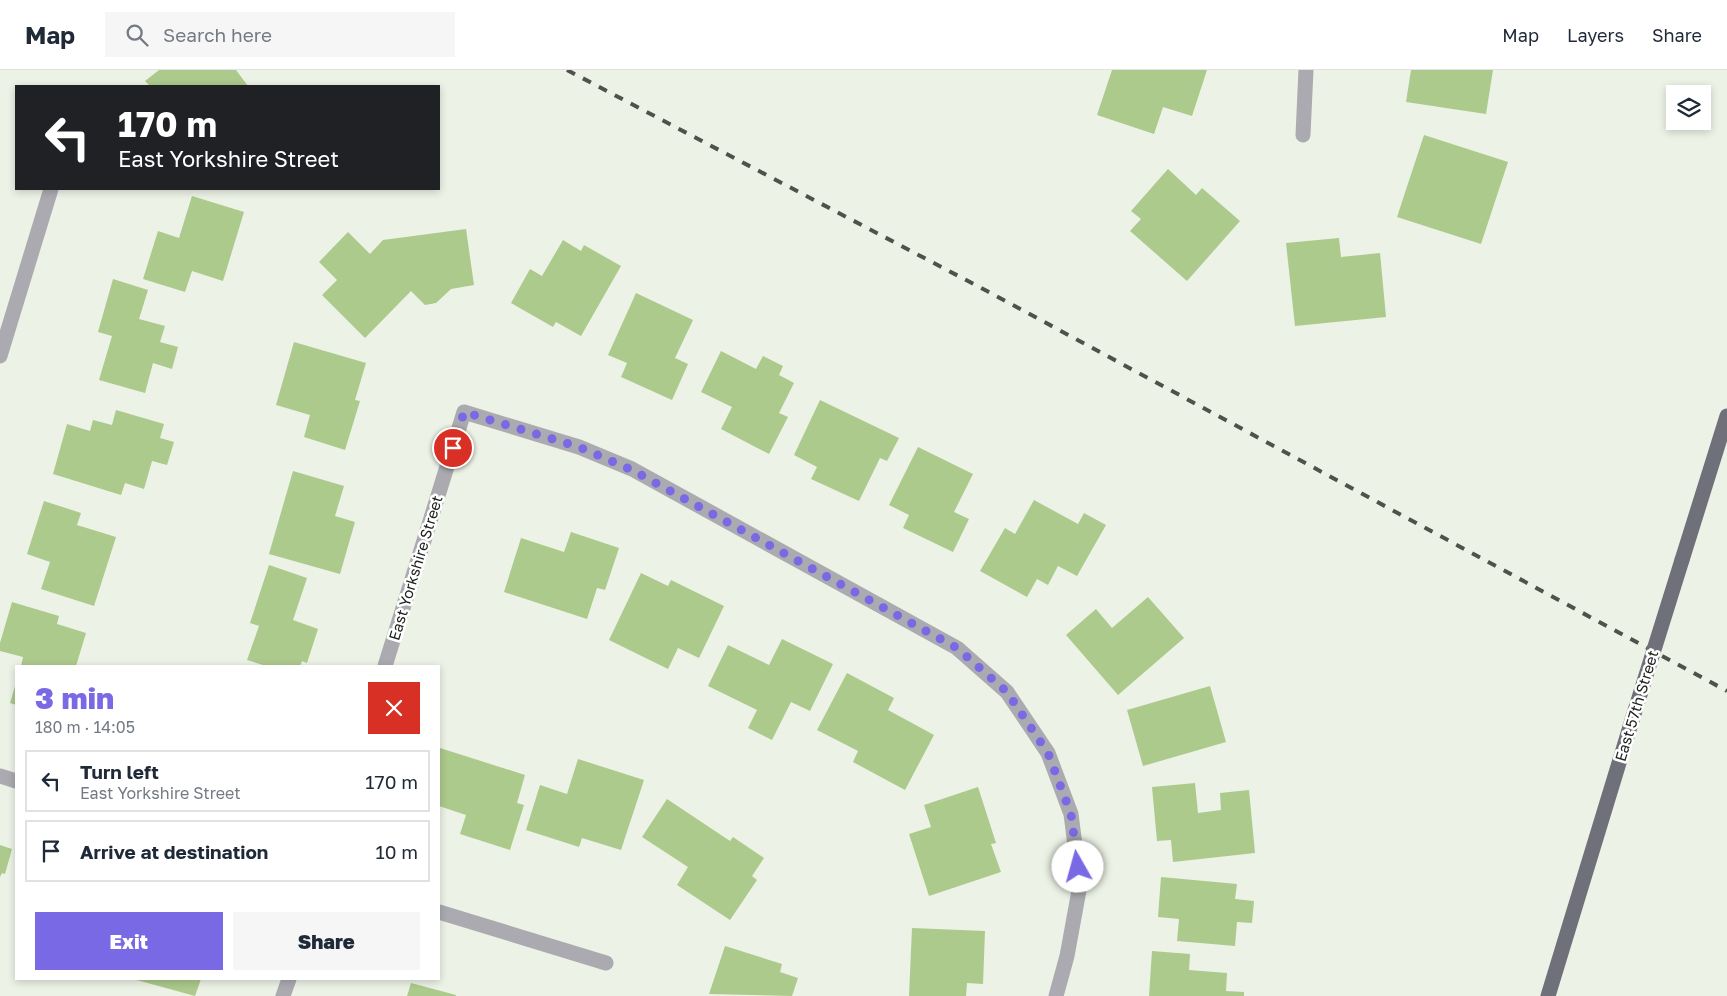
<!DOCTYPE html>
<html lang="en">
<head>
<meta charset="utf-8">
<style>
  body { margin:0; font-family:"Golos Text",sans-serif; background:#f6f6f7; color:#1f2937; height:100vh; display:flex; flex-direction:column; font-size:19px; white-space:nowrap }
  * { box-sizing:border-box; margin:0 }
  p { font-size:16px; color:#747a83 }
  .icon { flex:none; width:28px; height:28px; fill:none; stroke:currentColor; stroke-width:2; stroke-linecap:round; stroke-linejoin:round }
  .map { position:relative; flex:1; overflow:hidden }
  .panel { position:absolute; left:15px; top:595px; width:425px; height:315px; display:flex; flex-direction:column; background:#fff; border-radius:0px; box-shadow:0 2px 8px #0003 }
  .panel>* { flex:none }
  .guide { position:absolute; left:15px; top:15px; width:425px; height:105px; border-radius:0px; box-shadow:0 2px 8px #0003; background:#202124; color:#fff; overflow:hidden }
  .buttons { position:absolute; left:1666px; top:15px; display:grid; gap:10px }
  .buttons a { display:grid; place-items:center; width:45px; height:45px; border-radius:0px; background:#fff; box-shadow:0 2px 8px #0003; font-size:25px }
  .pin { position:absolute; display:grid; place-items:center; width:42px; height:42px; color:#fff; margin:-21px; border:2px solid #fff; border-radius:50%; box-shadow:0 1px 5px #0007 }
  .me { position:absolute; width:55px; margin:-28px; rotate:353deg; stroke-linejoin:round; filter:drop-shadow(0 0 4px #0008) }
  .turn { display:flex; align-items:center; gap:18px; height:105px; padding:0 20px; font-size:22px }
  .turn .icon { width:65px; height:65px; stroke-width:2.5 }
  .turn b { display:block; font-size:35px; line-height:42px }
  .round { display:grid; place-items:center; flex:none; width:52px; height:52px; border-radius:0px; background:#f6f6f7 }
  .summary { display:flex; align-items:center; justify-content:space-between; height:85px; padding:0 20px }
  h1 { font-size:30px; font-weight:800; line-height:38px; color:#7969e4 }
  .action { display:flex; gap:10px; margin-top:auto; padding:10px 20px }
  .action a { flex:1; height:58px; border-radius:0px; background:#7969e4; color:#fff; font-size:20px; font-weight:800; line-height:58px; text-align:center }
  .action a+a { background:#f6f6f7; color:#1f2937 }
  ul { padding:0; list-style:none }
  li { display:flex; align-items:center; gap:15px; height:62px; margin:0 10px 8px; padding:0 10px; border:2px solid #e0e1e3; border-radius:0px }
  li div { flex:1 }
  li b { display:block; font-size:19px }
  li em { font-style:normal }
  header { display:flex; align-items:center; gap:30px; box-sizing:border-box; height:70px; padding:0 25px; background:#fff; border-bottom:1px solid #e0e1e3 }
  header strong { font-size:24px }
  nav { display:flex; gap:28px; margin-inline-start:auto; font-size:18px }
  .search { width:350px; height:45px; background:#f6f6f7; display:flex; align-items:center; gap:12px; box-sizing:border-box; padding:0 18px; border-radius:0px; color:#747a83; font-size:19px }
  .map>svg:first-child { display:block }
  .building { fill:#acca8c }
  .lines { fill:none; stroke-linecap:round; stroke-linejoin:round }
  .minor { stroke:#aaaab0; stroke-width:15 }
  .major { stroke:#70707a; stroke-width:15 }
  .rail { stroke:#4f524c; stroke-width:4; stroke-dasharray:9 9; stroke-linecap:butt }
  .major-bridge { stroke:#70707a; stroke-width:15 }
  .route { stroke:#7969e4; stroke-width:9; stroke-dasharray:0 16.2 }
  .labels { text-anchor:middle; stroke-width:5; stroke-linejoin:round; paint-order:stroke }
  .street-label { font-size:15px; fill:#20231e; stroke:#fff }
</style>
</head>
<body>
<header>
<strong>Map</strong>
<div class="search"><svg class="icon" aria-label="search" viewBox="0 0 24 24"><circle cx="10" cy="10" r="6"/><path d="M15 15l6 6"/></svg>Search here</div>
<nav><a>Map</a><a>Layers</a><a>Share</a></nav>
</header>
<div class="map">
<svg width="1727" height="926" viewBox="0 0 1727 926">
  <rect width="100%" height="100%" fill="#ecf2e6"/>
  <g class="building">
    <polygon points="159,0 236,0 248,16 150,16 145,11"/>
    <polygon points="1112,0 1207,0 1192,46 1163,37 1154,64 1097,45"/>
    <polygon points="1411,0 1493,0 1486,44 1406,32"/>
    <polygon points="1424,65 1508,92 1481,174 1397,147"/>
    <polygon points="1168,99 1196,125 1202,118 1240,151 1187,211 1130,161 1141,149 1131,141"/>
    <polygon points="192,126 244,142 223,211 192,201 185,222 143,209 158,161 179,168"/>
    <polygon points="466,159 474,215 451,219 436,233 425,235 411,221 365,268 322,225 337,210 319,192 348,162 370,184 383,170"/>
    <polygon points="1339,168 1341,187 1380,183 1386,247 1295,256 1286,173"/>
    <polygon points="563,170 581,181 584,175 621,196 581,266 556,252 553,257 511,233 530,199 542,206"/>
    <polygon points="113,209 148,220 139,249 165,256 160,272 178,277 172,299 153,293 145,323 99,310 112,266 98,262"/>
    <polygon points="636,223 693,250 675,288 688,294 672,330 621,307 627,293 608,285"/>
    <polygon points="294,272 366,293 355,330 360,331 345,380 304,367 310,345 276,335"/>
    <polygon points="721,281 756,299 763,286 783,296 779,305 794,313 779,343 788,347 769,384 721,359 732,337 701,322"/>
    <polygon points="820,330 899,368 887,391 880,388 859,431 811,409 817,397 794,385"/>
    <polygon points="116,340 164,354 160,368 174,372 167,395 152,391 144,419 125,413 121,425 53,404 67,354 90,361 93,350 112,355"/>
    <polygon points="918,377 973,404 954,442 969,449 953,482 903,458 909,445 889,435"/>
    <polygon points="293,401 344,416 335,446 355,452 340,504 269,484"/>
    <polygon points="1034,430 1078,454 1084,443 1106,455 1077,506 1058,496 1048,515 1037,509 1027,527 980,501 1005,458 1015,464"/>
    <polygon points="44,431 81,443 77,455 116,467 94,536 41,519 50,492 27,484"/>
    <polygon points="571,462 619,478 605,520 597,518 587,549 504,522 521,468 564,482"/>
    <polygon points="269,495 307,508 293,550 318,559 307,593 302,591 300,596 266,596 247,590 259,556 250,553"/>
    <polygon points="641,503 668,516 671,510 724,536 699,588 678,578 668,599 609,570"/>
    <polygon points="1148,527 1184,568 1118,625 1066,565 1096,539 1112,558"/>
    <polygon points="12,532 59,546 57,554 86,563 76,596 21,596 23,587 0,581 0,573"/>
    <polygon points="782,569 833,594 810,641 791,632 772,670 748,658 757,640 708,616 728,575 769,595"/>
    <polygon points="847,603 894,628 888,640 934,665 905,720 853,692 858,681 817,660"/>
    <polygon points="16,613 16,635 10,633"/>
    <polygon points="1210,616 1226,672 1143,696 1127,640"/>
    <polygon points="440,678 525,705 517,733 524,735 510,780 460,764 466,745 439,736"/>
    <polygon points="578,689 644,710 621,780 582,768 579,777 526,760 540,715 567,724"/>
    <polygon points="1195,713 1198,743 1221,740 1220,723 1249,720 1255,783 1173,792 1171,770 1157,771 1152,717"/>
    <polygon points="978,717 996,773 991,774 1001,802 929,826 909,764 931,757 924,735"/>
    <polygon points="667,729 730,771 733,767 764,788 752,806 757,810 730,850 677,815 688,797 642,767"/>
    <polygon points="0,775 12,779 5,804 2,803 0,807"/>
    <polygon points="1161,807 1237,814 1235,829 1254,831 1252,853 1237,852 1235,876 1177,871 1179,849 1158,847"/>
    <polygon points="912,858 985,861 983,914 967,913 966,926 909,926"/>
    <polygon points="725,876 782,894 780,902 798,908 792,926 709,924"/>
    <polygon points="1152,881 1190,884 1189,900 1227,903 1226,921 1244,922 1244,926 1149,926"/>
    <polygon points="133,909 201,909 195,926"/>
    <polygon points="411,913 456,925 456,926 407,926"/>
  </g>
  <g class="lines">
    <g class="minor">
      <polyline points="1303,65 1306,0"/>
      <polyline points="0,286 51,119"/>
      <polyline points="385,596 464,342 579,377 632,399 957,578 1007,622 1048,683 1071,744 1080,815 1067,886 1056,926"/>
      <polyline points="0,706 16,711"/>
      <polyline points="439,842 606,893"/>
      <polyline points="283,926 289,909"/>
    </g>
    <g class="major">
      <polyline points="1682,490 1727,346"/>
      <polyline points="1548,926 1633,647"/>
    </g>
    <polyline class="rail" points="567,0 987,221 1727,621"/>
    <polyline class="major-bridge" points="1633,647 1682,490"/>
  </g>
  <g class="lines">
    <polyline class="route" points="453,378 464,342 579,377 632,400 957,578 1007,622 1048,683 1071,744 1078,797"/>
  </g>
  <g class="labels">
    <g class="street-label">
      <text transform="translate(416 498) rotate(-73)" y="5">East Yorkshire Street</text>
      <text transform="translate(1637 636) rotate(-73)" y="5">East 57th Street</text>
    </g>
  </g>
</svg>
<div class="buttons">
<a><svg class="icon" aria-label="layers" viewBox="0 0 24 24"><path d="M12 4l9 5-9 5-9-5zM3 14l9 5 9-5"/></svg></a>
</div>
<div class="pin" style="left:453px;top:378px;background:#d93025"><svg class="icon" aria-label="arrive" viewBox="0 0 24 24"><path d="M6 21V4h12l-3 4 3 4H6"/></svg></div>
<svg class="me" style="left:1078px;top:797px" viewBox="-20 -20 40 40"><circle r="19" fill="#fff"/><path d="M0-13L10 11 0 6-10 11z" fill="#7969e4"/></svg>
<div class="guide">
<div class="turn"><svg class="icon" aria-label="left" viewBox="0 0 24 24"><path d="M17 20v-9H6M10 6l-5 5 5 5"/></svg><div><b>170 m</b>East Yorkshire Street</div></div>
</div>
<section class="panel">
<div class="summary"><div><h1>3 min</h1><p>180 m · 14:05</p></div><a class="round" style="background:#d93025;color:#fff"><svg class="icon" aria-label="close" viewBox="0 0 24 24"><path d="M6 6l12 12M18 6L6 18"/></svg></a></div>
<ul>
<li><svg class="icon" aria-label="left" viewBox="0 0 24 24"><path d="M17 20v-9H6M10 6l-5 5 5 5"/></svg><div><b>Turn left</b><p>East Yorkshire Street</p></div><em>170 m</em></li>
<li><svg class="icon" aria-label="arrive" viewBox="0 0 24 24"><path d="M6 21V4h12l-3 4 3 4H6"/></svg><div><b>Arrive at destination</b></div><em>10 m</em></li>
</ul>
<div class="action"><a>Exit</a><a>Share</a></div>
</section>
</div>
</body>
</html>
